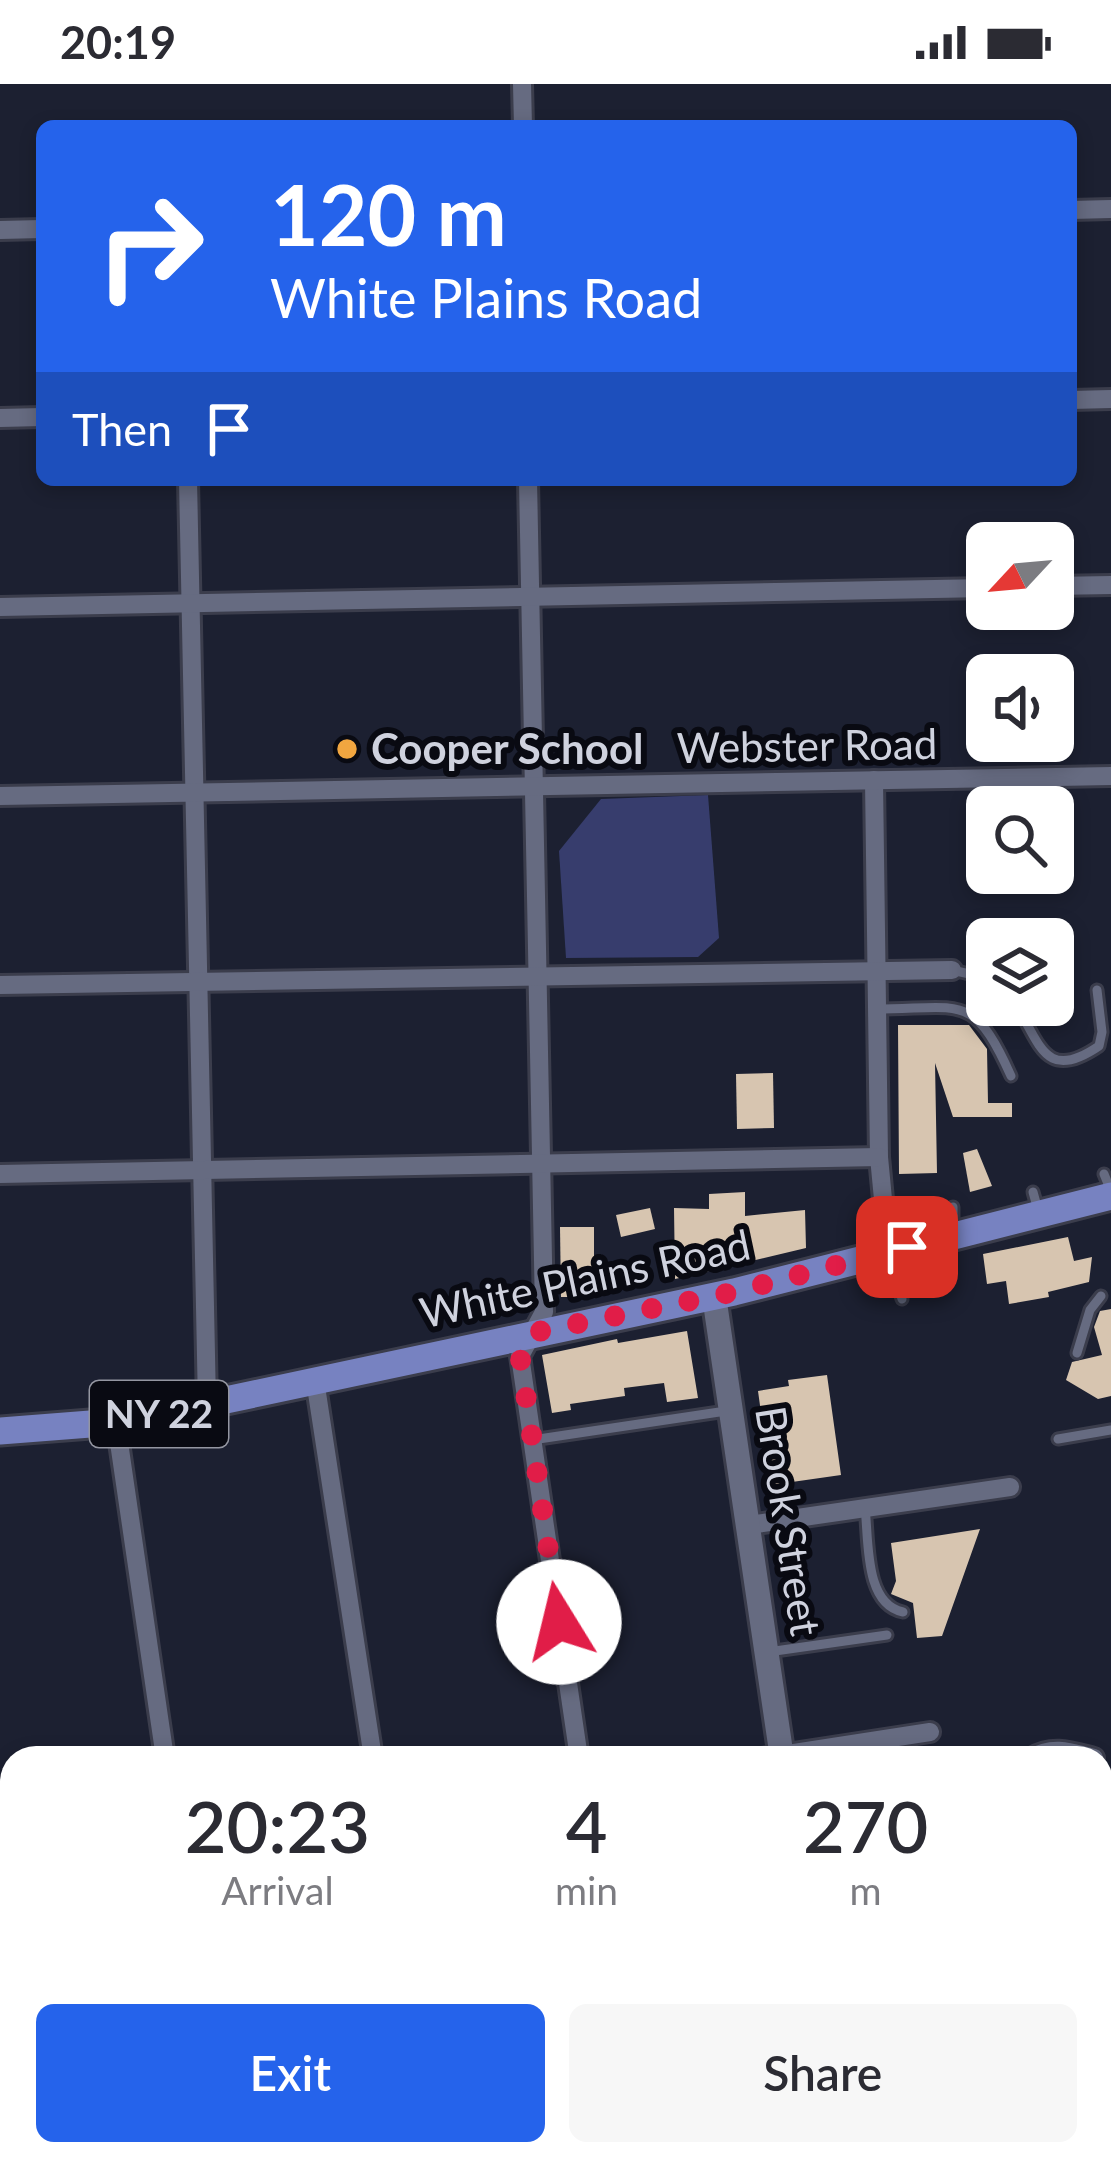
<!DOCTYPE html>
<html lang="en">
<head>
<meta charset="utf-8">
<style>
  body { margin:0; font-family:Lato,sans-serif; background:#f7f7f7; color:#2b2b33; height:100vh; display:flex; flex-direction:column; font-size:45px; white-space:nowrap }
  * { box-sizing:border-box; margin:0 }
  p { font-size:39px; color:#7c7c81 }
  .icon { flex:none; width:66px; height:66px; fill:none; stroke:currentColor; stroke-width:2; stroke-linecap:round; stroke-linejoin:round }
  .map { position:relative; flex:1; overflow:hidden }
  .panel { position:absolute; left:0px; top:1662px; width:1113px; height:420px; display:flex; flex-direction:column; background:#fff; border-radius:36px 36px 0 0; box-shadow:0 6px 18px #0003 }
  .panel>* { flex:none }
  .guide { position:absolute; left:36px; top:36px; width:1041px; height:366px; border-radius:18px; box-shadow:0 6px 18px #0003; background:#2563eb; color:#fff; overflow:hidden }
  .needle { width:78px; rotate:244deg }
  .controls { position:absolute; left:966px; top:438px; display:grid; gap:24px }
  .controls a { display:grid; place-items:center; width:108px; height:108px; border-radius:18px; background:#fff; box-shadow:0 6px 18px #0003; font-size:60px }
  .pin { position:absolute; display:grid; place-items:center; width:102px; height:102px; color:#fff; margin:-51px; border-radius:24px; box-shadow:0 6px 18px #0006 }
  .me { position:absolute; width:132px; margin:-66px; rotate:351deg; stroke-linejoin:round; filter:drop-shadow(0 0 9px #0008) }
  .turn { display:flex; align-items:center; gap:42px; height:252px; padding:0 36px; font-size:54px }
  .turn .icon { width:156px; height:156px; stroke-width:2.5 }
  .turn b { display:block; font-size:84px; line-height:102px }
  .then { display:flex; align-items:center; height:114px; padding:0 36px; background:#0003; gap:24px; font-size:45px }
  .eta { display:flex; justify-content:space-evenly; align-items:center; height:204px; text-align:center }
  .eta b { font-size:72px; font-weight:600; line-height:84px }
  .button { display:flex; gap:24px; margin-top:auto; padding:24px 36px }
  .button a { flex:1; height:138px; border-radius:18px; background:#2563eb; color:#fff; font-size:48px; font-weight:600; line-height:138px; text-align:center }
  .button a+a { background:#f7f7f7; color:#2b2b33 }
  .status { display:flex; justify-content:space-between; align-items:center; height:84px; padding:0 60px; background:#fff; direction:ltr }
  .status svg { height:33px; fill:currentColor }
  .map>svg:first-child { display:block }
  .green { fill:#373d6d }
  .building { fill:#d7c5b0 }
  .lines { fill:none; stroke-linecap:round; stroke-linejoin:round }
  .lane-casing { stroke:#3b3d4c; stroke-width:15 }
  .street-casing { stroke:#3b3d4c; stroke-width:24 }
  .secondary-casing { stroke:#3b3d4c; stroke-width:30 }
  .primary-casing { stroke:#3b3d4c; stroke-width:33 }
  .lane { stroke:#666b81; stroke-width:9 }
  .street { stroke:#666b81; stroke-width:18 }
  .secondary { stroke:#666b81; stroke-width:24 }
  .primary { stroke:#7782c1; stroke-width:27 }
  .route { stroke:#e11d48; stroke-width:21; stroke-dasharray:0 37.8 }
  .poi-dot { fill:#f1a640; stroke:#090a12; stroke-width:4.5 }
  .labels { text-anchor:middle; stroke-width:12; stroke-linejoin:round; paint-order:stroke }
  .shield { fill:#090a12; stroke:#9496a1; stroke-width:3 }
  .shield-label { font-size:39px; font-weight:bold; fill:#cfd2de }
  .street-label { font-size:42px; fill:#cfd2de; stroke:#090a12 }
  .poi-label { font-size:42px; font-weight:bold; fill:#cfd2de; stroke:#090a12; text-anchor:start }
</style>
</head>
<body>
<div class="status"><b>20:19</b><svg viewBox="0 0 49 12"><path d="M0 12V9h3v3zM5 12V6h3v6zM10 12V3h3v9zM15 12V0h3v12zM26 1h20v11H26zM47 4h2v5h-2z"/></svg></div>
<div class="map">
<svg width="1111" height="2082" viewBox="0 0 1111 2082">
  <rect width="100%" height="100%" fill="#1c2031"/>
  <g class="green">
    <polygon points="708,711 719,854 698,873 566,874 559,767 601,715"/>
    <polygon points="12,1793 12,2070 216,2070 218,2082 0,2082 0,1795"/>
  </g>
  <g class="building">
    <polygon points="898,941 969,941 987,965 988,1019 1012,1019 1012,1033 953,1033 935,979 937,1089 899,1090"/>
    <polygon points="773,989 774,1044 737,1045 736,990"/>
    <polygon points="977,1065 992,1102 970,1108 963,1069"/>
    <polygon points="745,1108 745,1132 805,1126 806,1164 675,1195 674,1124 709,1125 709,1110"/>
    <polygon points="650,1124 655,1145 621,1153 616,1131"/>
    <polygon points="560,1143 594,1143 594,1213 561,1213"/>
    <polygon points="1068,1153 1074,1177 1092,1173 1089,1198 1048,1208 1049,1213 1009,1220 1006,1197 987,1200 983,1170"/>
    <polygon points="1111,1225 1111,1312 1098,1315 1066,1296 1072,1278 1102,1271 1094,1243 1100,1227"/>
    <polygon points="687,1247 698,1314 667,1318 664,1299 624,1304 625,1312 570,1320 571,1326 552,1329 542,1271 617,1255 618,1259"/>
    <polygon points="827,1291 841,1391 771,1401 758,1307 789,1302 788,1296"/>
    <polygon points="980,1445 942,1552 917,1554 913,1519 891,1510 896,1497 891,1459"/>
  </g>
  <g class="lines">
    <g class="lane-casing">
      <g id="lane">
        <polyline points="952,886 987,894"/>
        <path d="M 1016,921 C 1040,959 1045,999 1099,962 L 1102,948 L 1097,906"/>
        <path d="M 876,925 C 961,925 973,907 1011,992"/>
        <polyline points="1104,1090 1111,1107"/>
        <polyline points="1033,1108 1038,1126"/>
        <polyline points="953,1123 953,1148"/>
        <polyline points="890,1174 902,1215"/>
        <polyline points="1077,1269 1090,1226 1101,1212"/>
        <polyline points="1058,1355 1111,1346"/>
        <polyline points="532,1356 726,1327"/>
        <path d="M 865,1424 C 869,1456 864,1520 903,1528"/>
        <polyline points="768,1568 887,1551"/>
      </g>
    </g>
    <g class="street-casing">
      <g id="street">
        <polyline points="522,0 523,42"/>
        <polyline points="1071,126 1111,125"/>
        <polyline points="0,146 42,145"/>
        <polyline points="1071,316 1111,315"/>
        <polyline points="0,334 42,333"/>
        <polyline points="188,396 207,1320"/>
        <polyline points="528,396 544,1228 520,1272 579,1674"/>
        <polyline points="1053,502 1111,501"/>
        <polyline points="0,523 987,504"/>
        <polyline points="874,696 879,1073 888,1168"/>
        <polyline points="0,712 1111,692"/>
        <polyline points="0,901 952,886"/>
        <polyline points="0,1090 879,1073"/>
        <polyline points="315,1296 373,1674"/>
        <polyline points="116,1338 165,1674"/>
        <polyline points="749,1441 1010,1403"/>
        <polyline points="761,1674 930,1648"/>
        <path d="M 1031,1674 C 1053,1661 1071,1668 1094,1674"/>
        <polyline points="0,1787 12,1785"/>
        <polyline points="1101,2030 1111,2037"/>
        <polyline points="1101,2066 1111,2052"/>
        <polyline points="232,2070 233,2082"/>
        <polyline points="433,2070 434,2082"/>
      </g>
    </g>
    <g class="secondary-casing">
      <g id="secondary">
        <polyline points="714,1212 782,1674"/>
        <polyline points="653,2082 657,2070"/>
      </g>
    </g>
    <g class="primary-casing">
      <polyline id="primary" points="0,1347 116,1338 207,1320 734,1208 1111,1112"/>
    </g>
    <use href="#lane" class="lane"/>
    <use href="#street" class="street"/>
    <use href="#secondary" class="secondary"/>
    <use href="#primary" class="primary"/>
  </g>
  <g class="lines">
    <polyline class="route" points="559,1538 520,1272 536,1248 734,1208 907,1163"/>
  </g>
  <circle class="poi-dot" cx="347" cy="665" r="12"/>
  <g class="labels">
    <rect class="shield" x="90" y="1297" width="138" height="66" rx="9"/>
    <g class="shield-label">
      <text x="159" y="1344">NY 22</text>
    </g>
    <g class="street-label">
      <text transform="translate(807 662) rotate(-1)" y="15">Webster Road</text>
      <text transform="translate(585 1195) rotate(-12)" y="15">White Plains Road</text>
      <text transform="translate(788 1437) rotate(81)" y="15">Brook Street</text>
    </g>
    <g class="poi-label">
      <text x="371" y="680">Cooper School</text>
    </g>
  </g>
</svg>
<div class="controls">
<a><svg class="needle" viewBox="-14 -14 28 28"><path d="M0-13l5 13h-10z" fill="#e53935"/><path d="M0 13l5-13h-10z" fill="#7c7c81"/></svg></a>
<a><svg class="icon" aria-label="sound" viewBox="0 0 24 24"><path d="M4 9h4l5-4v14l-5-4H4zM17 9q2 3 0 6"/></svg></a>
<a><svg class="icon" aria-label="search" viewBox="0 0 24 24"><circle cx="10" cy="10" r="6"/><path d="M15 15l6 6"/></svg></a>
<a><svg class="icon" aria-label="layers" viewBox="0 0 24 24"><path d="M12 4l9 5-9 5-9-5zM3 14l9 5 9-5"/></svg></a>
</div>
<div class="pin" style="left:907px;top:1163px;background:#d93025"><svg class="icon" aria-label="arrive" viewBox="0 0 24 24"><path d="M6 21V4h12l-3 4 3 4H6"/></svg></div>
<svg class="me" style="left:559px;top:1538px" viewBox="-20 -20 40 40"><circle r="19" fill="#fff"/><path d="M0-13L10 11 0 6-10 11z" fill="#e11d48"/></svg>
<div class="guide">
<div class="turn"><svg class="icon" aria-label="right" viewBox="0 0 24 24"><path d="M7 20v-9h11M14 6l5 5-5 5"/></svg><div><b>120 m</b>White Plains Road</div></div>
<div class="then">Then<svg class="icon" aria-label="arrive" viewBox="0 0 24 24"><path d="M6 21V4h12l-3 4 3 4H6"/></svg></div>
</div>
<section class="panel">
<div class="eta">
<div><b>20:23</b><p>Arrival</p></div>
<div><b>4</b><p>min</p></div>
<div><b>270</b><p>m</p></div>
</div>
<div class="button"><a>Exit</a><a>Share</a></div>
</section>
</div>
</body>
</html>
